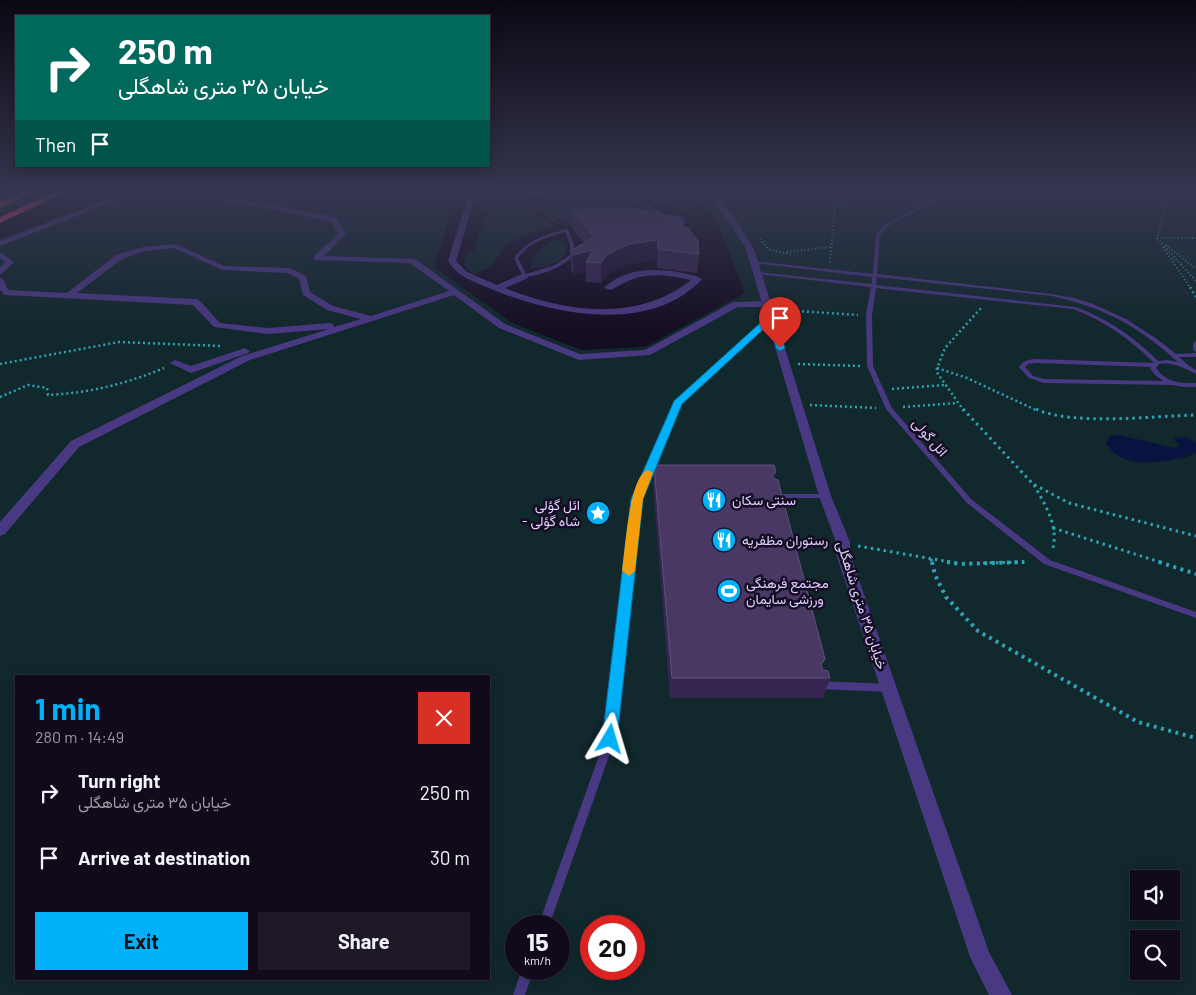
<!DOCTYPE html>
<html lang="en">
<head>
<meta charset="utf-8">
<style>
  body { margin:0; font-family:Barlow,Vazirmatn,sans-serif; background:#1e1827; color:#f1f3f6; height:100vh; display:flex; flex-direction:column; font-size:19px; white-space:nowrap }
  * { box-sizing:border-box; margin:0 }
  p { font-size:16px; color:#9c9aa2 }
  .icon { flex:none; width:28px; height:28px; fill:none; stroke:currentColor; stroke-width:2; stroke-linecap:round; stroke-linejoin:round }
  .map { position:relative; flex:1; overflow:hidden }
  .drawer { position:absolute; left:15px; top:675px; width:475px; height:305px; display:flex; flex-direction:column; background:#100a1a; border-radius:0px; box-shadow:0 2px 12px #0003,0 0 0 1px #302b39 }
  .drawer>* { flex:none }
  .hud { position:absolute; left:15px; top:15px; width:475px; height:152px; border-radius:0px; box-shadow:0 2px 12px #0003,0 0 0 1px #302b39; background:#00695c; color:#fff; overflow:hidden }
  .fabs { position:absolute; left:1130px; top:870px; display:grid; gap:10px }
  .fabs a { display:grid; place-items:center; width:50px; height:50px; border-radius:0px; background:#100a1a; box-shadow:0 2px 12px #0003,0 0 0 1px #302b39; font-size:25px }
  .speed { position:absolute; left:505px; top:915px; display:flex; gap:10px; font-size:25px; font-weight:700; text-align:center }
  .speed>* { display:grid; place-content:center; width:65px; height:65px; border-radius:50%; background:#100a1a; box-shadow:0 2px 12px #0003,0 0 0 1px #302b39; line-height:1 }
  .speed small { font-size:12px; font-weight:400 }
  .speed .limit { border:8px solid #d22; background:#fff; color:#111 }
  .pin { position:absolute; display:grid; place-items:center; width:42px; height:42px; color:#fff; margin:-51px -21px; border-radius:50% 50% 50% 0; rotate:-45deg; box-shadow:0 0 5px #0007 }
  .pin .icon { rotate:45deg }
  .me { position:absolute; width:55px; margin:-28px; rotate:7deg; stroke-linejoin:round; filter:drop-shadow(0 0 4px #0008) }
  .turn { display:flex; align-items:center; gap:18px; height:105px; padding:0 20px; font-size:22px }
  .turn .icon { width:65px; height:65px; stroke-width:2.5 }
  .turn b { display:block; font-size:35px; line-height:42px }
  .then { display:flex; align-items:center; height:48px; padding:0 20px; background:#0003; gap:10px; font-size:19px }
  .round { display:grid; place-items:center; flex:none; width:52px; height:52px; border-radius:0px; background:#1e1827 }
  .headline { display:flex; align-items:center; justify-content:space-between; height:85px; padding:0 20px }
  h1 { font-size:30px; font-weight:700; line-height:38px; color:#00b1fa }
  .button { display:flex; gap:10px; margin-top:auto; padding:10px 20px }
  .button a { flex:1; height:58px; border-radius:0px; background:#00b1fa; color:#111; font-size:20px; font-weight:700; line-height:58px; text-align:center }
  .button a+a { background:#1e1827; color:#f1f3f6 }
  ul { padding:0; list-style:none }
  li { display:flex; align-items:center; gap:15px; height:65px; padding:0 20px }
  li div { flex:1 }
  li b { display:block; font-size:19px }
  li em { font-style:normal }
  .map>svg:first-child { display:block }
  .green { fill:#11282c; fill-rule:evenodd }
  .water { fill:#091340 }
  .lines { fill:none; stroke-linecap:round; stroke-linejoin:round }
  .path-far3 { stroke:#2ea3b4; stroke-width:2; stroke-dasharray:1 2.5; stroke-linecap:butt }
  .path-far2 { stroke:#2ea3b4; stroke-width:2.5; stroke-dasharray:2 3; stroke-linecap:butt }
  .path-far1 { stroke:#2ea3b4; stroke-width:3; stroke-dasharray:2.5 4; stroke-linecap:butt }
  .path { stroke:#2ea3b4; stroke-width:4; stroke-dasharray:3 4.5; stroke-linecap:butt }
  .service { fill:#493882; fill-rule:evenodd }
  .minor { fill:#493882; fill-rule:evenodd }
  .tertiary { fill:#493882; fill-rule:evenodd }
  .motorway { fill:#ff4a7e; fill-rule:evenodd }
  .wall { fill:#372651 }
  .shaded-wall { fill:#221537 }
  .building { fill:#493864; stroke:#60507c }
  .route { fill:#00b1fa; stroke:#0073a2 }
  .slow { fill:#f59e0b }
  .labels { text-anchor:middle; stroke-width:5; stroke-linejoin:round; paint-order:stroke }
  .street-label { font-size:14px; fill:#decfff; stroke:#150e23 }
  .poi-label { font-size:14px; fill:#decfff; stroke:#150e23; text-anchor:start }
</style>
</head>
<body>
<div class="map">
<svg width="1196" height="995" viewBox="0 0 1196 995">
  <rect width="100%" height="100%" fill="#150e23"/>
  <g class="green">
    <polygon points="0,191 50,191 0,213"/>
    <path d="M 127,191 L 457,191 L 434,267 L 512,323 L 581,350 L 645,347 L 745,293 L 719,227 L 691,191 L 1196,191 L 1196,995 L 0,995 L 0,239 ZM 16,676 L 489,676 L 489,979 L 16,979 ZM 1139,879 L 1171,879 L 1171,911 L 1139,911 ZM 516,926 L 559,926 L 559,969 L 516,969 ZM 591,926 L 634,926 L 634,969 L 591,969 ZM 1139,939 L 1171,939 L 1171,971 L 1139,971 Z"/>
    <polygon points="536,191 596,191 658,195 681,203 694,213 694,216 649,200 630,197"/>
    <polygon points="516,197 554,226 522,237 506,246 492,265 474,275 464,265 466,254 474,251 486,211 480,211 483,201"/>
    <path d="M 529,198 L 543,202 L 545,199 C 579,201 621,195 652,212 L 652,215 L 569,227 Z"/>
    <path d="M 557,239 L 565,245 L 567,251 C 560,265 545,267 530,269 C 533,252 542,246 557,239 Z"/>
  </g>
  <path class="water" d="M 1119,435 L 1175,448 L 1179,446 L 1174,438 L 1186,437 L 1196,443 L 1196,452 C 1189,458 1179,458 1170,460 C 1146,464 1120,466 1106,443 L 1110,436 Z"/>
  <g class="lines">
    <g class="path-far3">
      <polyline points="899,191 917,197"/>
      <polyline points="1169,191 1157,238 1196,281"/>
      <polyline points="533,205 556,222"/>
      <polyline points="1157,238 1196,238"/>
      <polyline points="760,239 768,249 793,255"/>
      <polyline points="1166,245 1196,269"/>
      <polyline points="1163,247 1191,289"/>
      <polyline points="787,252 831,247"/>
      <polyline points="830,262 835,208 851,191"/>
    </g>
    <g class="path-far2">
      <polyline points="1190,287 1196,297"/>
      <polyline points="782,310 858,315"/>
      <polyline points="0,364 119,342 221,346"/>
      <polyline points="798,364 860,366"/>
      <polyline points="937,368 967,378 1038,411"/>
      <polyline points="892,389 944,385"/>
      <path d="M 0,397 L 28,385 L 47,388 L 48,395 C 89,393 126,384 164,368"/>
      <polyline points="810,405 876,408"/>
      <polyline points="903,407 957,403"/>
      <polyline points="964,411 936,371 945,348 981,308"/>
    </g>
    <g class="path-far1">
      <polyline points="963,409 1033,484 1069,503 1196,536"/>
      <path d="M 1036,409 C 1071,426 1154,416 1196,415"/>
      <path d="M 1034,485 C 1045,505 1060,527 1052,551"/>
      <polyline points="1053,528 1163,563"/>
      <polyline points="858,546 956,563"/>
      <polyline points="931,559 932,563"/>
      <polyline points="983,563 1027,562"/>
    </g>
    <g class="path">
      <polyline points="932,562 935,575 946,597 978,631 1138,722 1196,738"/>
      <polyline points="947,562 960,564 1024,562"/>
      <polyline points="1159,562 1196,574"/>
    </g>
    <g class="service">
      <path d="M 519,191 C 534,191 550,195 565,196 C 599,199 637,190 664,216 L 661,217 C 655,212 649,207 641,204 C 626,198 608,199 592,199 C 571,199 538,199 519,191 Z"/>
      <path d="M 965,191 L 972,191 L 935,201 L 888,226 L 880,235 L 877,274 L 1052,294 L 1074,298 L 1093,304 L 1126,319 L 1157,339 L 1176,354 L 1196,353 L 1196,357 L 1179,357 L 1188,365 L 1196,370 L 1196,374 C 1183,368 1174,362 1159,364 L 1156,368 C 1165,382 1181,384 1196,383 L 1196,387 L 1184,387 L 1172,385 L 1044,383 L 1029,378 L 1019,367 C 1025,359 1028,360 1037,359 L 1154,363 C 1130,339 1105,321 1073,309 L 876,288 L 872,315 L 873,366 L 892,408 L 971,499 L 1050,560 L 1196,612 L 1196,618 L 1044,564 L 967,503 L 886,409 L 867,366 L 866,315 L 871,287 L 757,274 L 755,273 L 757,272 L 872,284 L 872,277 L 753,263 L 751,262 L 753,261 L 873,274 L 876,235 L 886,224 L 933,199 ZM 877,277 L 1052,296 C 1105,308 1138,326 1178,362 L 1167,360 L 1158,361 C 1134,337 1108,319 1076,307 L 876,285 ZM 1037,363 L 1151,367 L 1150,368 L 1154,374 L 1163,381 L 1044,379 L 1033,376 L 1025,367 L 1028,364 Z"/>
      <path d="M 566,229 L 568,230 L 574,244 L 574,256 C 560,268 541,276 523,277 L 514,258 C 527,240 545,235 566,229 ZM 565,232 L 570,244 L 570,255 L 555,265 L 526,274 L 518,258 C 530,242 547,237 565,232 Z"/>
      <polygon points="771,315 773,316 773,318 680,404 640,499 615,739 549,926 538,926 605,739 634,499 675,402 769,316"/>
      <polygon points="1196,341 1196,352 1193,350 1193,343"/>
      <polygon points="771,494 825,494 828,496 825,498 771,498 770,496"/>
      <polygon points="820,681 888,684 891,685 892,688 891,691 888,692 820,689 817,688 816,685 817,682"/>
      <polygon points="522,969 534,969 525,995 513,995"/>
    </g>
    <g class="minor">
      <polygon points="131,191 140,191 0,246 0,241"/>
      <path d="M 178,191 L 193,191 L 336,217 L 346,234 L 324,256 L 415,259 L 505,324 L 580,354 L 645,350 L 733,302 L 766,301 L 770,304 L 766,307 L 738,307 L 650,355 L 579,360 L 499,328 L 454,295 L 250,360 L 79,447 L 5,534 L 0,536 L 0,522 L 71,441 L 242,356 L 329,329 L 268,334 L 214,327 L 193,305 L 5,295 L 0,290 L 0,277 L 4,280 L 8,290 L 67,293 L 116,255 L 143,247 L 175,244 L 224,266 L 289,268 L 306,276 L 310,292 L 333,306 L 371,316 L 449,291 L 410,263 L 314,260 L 314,256 L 338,234 L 330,221 ZM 174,248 L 223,270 L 287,273 L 299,279 L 303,295 L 327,310 L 361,319 L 334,327 L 333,324 L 330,323 L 268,328 L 220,323 L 199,300 L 196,299 L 77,293 L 122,259 L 144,251 Z"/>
      <path d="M 473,191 L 479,191 L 481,194 C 496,195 510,191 525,191 L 489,199 L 479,198 L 473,203 L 456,261 L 467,272 L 497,285 L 522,274 L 528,274 L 528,278 L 505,288 C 565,312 637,323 691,280 C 658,273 640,272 611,290 L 604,288 C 625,267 657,268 683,273 C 690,275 697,275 702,279 C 651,334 557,315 496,291 C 478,283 459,279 448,261 L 466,202 L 474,195 Z"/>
      <path d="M 662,214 L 680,216 L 685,221 L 682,227 L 666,230 L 650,226 L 649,219 ZM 663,218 L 677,222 L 666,226 L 656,223 Z"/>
      <polygon points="0,252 14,262 0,275 0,267 5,262 0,258"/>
      <polygon points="245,348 250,351 248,353 191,373 170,363 175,360 191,366"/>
    </g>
    <polygon class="tertiary" points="706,191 713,191 734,217 754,249 831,496 850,542 850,554 989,952 1012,995 989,995 970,957 836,554 836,542 819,496 746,249 728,220"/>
    <g class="motorway">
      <polygon points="26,191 37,191 0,208 0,202"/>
      <polygon points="57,191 68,191 0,223 0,217"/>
    </g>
  </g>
  <g class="wall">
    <polygon points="572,210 699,254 697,273 657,268 657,259 629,264 616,269 607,275 601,283 586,282 586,271 574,275 571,269 571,250 584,243 572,228"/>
    <polygon points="654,465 776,472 774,478 822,668 830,678 823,698 670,698 653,485"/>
  </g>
  <g class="shaded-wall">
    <polygon points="658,240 657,259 629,264 616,269 607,275 601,283 601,263 607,255 617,249 630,244"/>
    <polygon points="593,250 586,262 586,271 574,275 573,255"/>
  </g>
  <g class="building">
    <polygon points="625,208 651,212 672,220 689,229 698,241 699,254 658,249 658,240 630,244 617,249 607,255 601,263 586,262 593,250 573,255 571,250 595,237 572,210"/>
    <polygon points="654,465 774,465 776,472 771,477 778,480 825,659 821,665 823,670 828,671 830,678 672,678"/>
  </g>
  <linearGradient id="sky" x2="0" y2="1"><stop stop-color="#0c0813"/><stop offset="0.58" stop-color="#353650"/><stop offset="1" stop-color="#353650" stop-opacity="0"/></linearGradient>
  <rect width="1196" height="330" fill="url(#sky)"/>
  <polygon class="route" points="768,316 775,317 785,348 780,351 776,348 769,324 682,404 643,499 617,739 615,744 610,746 604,744 602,739 631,499 674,401"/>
  <path class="slow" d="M 648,470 L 653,473 L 643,499 L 635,571 L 629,576 L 622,571 C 625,553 629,475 648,470 Z"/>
  <defs>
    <g id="restaurant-disc" transform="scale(1.25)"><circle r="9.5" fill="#00b1fa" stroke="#150e23"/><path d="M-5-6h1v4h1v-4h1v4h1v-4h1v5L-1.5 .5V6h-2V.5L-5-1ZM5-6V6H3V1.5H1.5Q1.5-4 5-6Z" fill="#fff"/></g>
    <g id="sight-disc" transform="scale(1.25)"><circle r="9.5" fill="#00b1fa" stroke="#150e23"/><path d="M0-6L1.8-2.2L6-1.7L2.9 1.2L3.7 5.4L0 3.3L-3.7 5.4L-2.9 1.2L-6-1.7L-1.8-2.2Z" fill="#fff"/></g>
    <g id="stadium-disc" transform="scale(1.25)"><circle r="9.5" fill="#00b1fa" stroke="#150e23"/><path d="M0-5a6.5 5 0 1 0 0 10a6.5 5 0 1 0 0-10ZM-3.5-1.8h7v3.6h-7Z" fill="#fff"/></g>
  </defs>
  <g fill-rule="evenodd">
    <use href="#restaurant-disc" x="714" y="500"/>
    <use href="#sight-disc" x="598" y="513"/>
    <use href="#restaurant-disc" x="724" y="540"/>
    <use href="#stadium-disc" x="729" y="591"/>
  </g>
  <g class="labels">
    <g class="street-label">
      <text transform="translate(930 437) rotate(49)" y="5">ائل گولی</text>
      <text transform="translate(862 605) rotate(72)" y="5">خیابان ۳۵ متری شاهگلی</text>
    </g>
    <g class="poi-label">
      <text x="732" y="505">سنتی سکان</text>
      <text x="580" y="510" text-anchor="end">ائل گؤلی<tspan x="580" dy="16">- شاه گؤلی</tspan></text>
      <text x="742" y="545">رستوران مظفریه</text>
      <text x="746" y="588">مجتمع فرهنگی<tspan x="746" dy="16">ورزشی سایمان</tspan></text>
    </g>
  </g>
</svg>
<div class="fabs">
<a><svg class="icon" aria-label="sound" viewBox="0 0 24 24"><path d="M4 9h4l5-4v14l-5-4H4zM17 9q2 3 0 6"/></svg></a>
<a><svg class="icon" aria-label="search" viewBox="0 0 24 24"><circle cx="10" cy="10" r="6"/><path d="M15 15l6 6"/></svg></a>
</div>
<div class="speed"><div>15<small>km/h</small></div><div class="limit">20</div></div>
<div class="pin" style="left:780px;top:348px;background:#d93025"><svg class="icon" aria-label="arrive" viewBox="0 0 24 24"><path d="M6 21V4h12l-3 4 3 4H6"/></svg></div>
<svg class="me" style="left:610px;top:739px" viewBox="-20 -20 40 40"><path d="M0-17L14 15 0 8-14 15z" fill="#00b1fa" stroke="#fff" stroke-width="4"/></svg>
<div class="hud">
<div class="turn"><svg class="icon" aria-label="right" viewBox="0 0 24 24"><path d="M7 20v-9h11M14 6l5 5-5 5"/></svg><div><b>250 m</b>خیابان ۳۵ متری شاهگلی</div></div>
<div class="then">Then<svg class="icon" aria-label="arrive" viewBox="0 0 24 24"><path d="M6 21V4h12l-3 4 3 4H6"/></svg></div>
</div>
<section class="drawer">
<div class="headline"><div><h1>1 min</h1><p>280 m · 14:49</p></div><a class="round" style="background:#d93025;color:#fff"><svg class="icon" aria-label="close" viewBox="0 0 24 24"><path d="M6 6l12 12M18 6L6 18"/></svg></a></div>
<ul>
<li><svg class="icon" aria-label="right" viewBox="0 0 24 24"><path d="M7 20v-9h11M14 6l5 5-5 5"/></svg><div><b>Turn right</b><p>خیابان ۳۵ متری شاهگلی</p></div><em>250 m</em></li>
<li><svg class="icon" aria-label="arrive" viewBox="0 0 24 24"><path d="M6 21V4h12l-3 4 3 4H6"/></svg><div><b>Arrive at destination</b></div><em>30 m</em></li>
</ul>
<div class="button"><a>Exit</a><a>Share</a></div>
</section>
</div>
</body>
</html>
